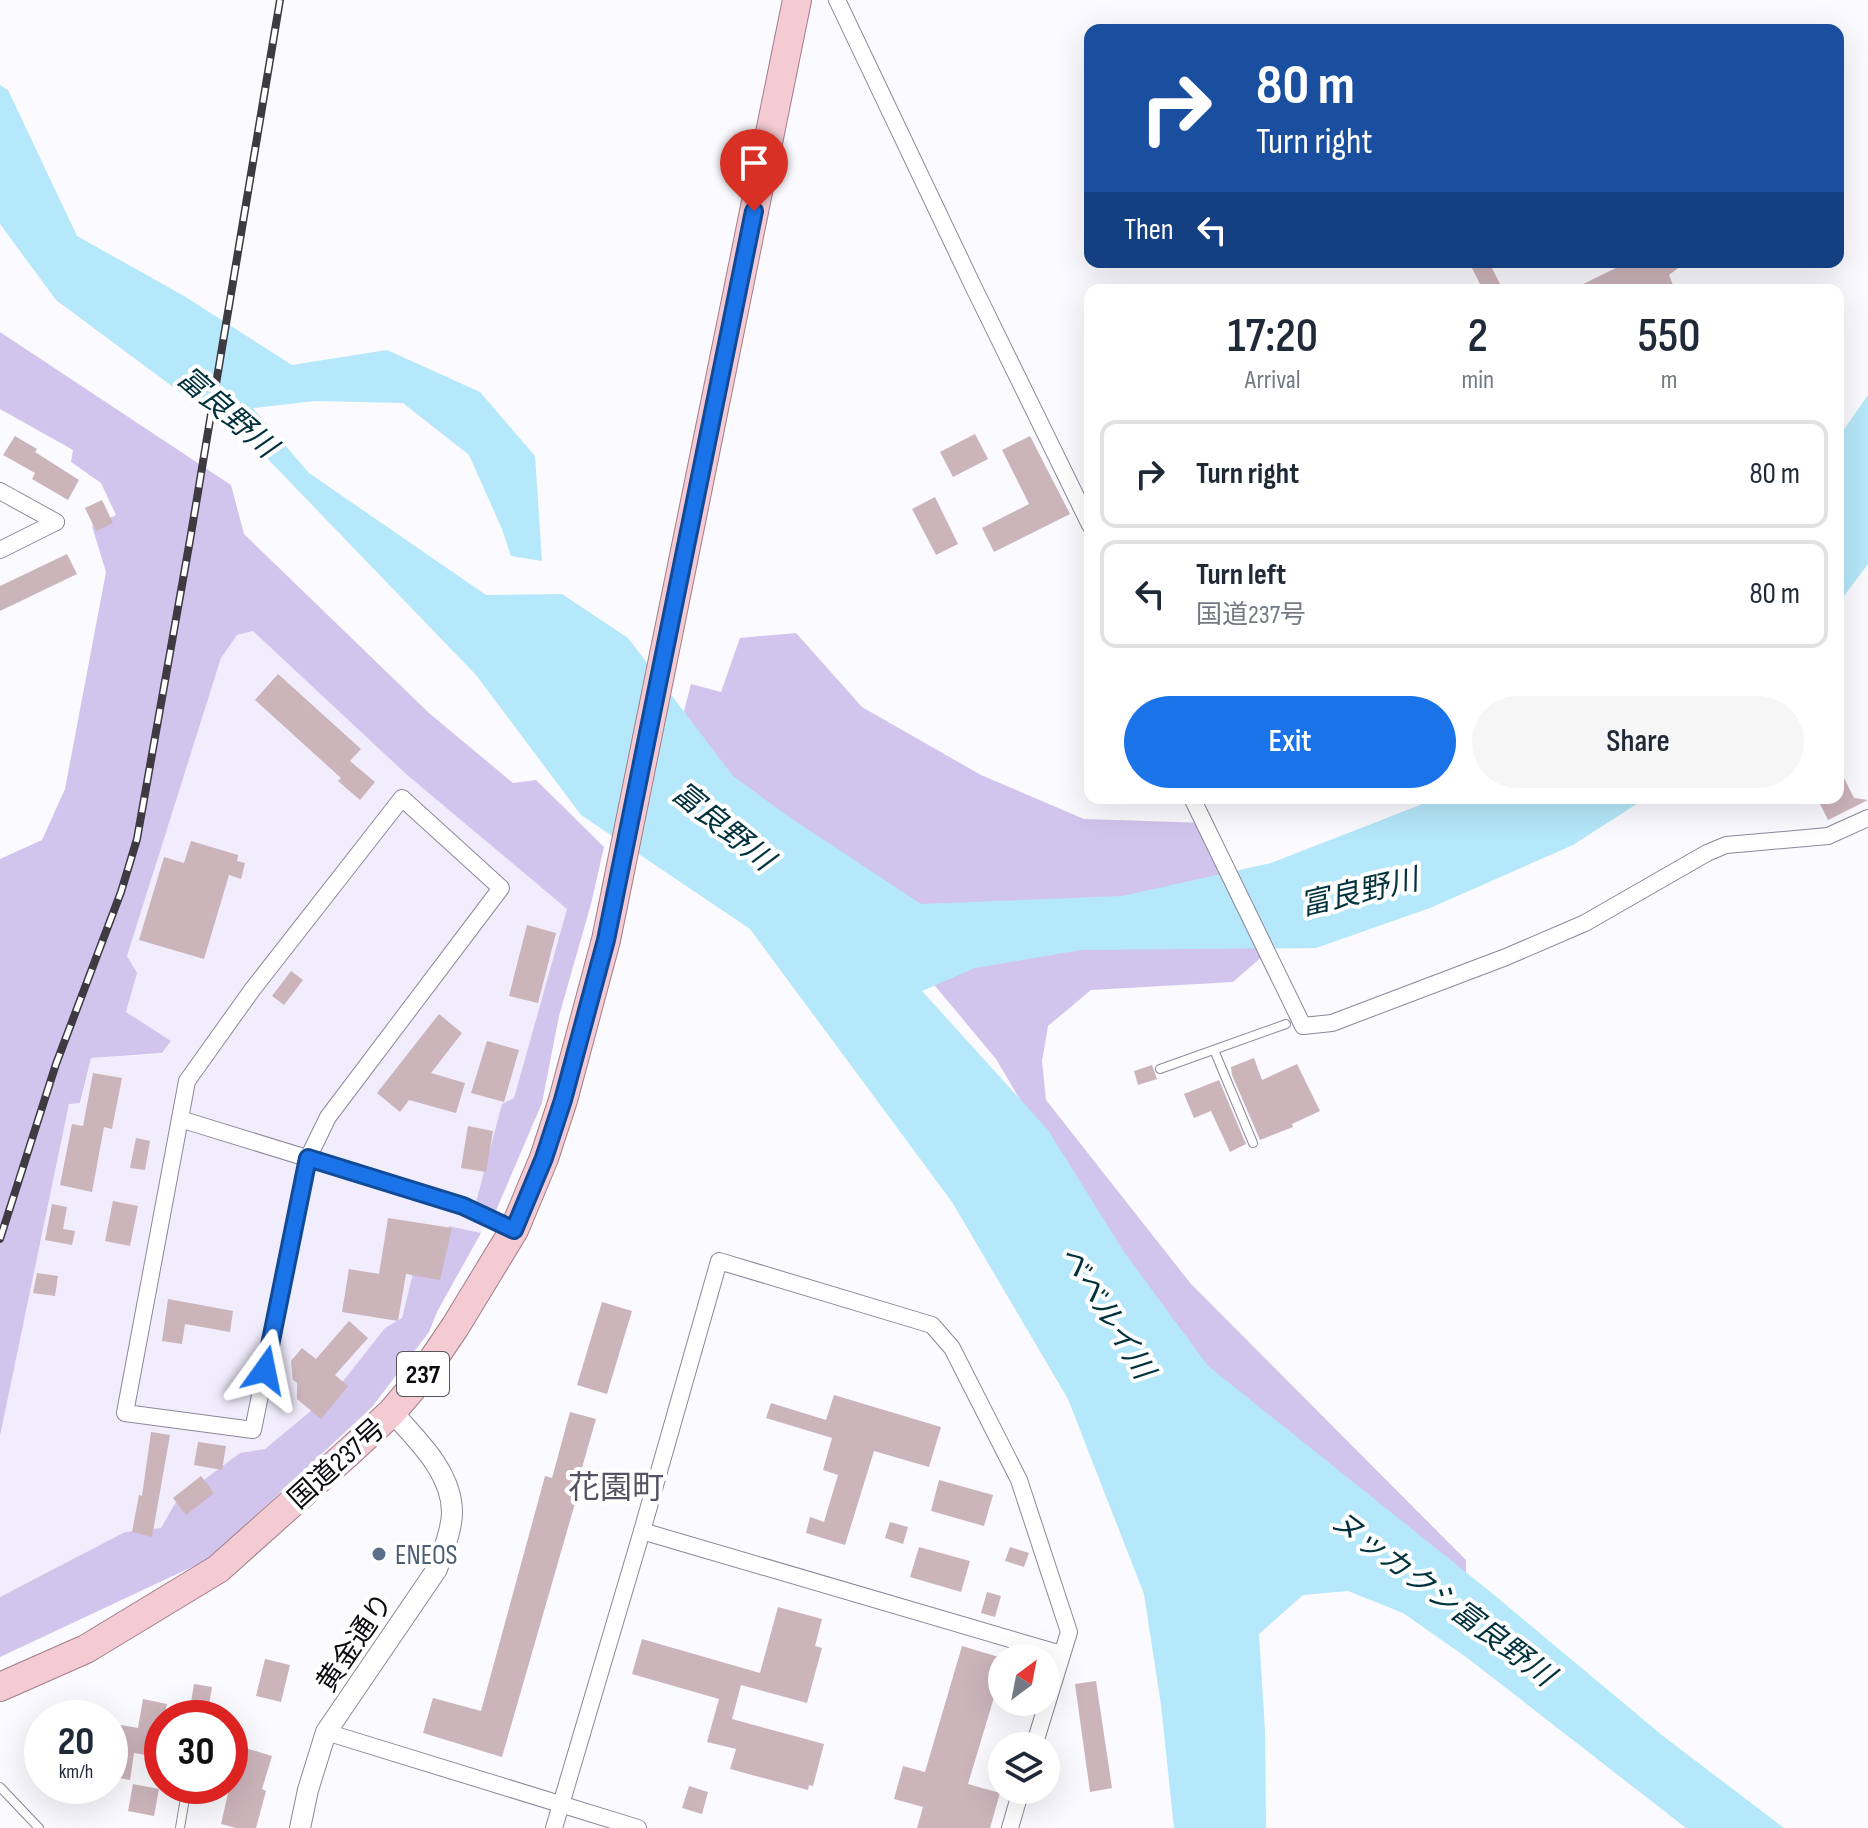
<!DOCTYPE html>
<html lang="en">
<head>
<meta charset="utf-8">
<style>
  body { margin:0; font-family:"Sofia Sans Condensed","Noto Sans JP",sans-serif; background:#f6f6f7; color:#1f2937; height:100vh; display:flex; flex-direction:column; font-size:30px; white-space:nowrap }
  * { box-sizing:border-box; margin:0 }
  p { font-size:26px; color:#747a83 }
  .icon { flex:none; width:44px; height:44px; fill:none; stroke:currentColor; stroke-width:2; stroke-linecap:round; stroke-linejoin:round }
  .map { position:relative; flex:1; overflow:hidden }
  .sheet { position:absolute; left:1084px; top:284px; width:760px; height:520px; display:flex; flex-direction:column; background:#fff; border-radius:16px; box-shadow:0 8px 32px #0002 }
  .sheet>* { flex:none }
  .guide { position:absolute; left:1084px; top:24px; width:760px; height:244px; border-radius:16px; box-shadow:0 8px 32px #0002; background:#1a4fa0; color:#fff; overflow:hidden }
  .needle { width:52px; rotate:32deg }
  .fabs { position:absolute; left:988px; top:1644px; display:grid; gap:16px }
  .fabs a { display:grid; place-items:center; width:72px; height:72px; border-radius:50%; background:#fff; box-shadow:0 8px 32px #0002; font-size:40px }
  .speed { position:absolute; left:24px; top:1700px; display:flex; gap:16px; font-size:40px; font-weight:700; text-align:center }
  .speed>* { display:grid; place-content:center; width:104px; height:104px; border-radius:50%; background:#fff; box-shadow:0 8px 32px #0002; line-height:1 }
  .speed small { font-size:20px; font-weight:400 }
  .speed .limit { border:12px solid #d22; background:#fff; color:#111 }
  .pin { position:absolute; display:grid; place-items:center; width:68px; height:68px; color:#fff; margin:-82px -34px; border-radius:50% 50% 50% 0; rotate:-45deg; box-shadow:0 0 8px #0007 }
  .pin .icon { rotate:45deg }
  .me { position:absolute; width:88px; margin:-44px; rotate:12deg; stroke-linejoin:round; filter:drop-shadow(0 0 6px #0008) }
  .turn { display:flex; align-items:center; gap:28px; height:168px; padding:0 40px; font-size:36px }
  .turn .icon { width:104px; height:104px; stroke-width:2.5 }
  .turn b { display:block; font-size:56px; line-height:68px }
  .then { display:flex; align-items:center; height:76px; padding:0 40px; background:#0003; gap:16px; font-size:30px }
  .eta { display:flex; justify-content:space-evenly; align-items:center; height:136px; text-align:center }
  .eta b { font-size:48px; font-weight:600; line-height:56px }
  .button { display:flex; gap:16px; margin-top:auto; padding:16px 40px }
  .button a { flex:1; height:92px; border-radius:48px; background:#1a73e8; color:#fff; font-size:32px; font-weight:600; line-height:92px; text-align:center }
  .button a+a { background:#f6f6f7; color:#1f2937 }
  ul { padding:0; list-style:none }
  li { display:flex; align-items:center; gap:24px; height:108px; margin:0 16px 12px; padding:0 24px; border:4px solid #e0e1e3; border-radius:16px }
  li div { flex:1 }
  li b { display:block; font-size:30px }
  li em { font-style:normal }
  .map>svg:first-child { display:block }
  .built { fill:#f1edfd }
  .green { fill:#d1c5ed }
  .water { fill:#b5e8fa }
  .building { fill:#ccb4bb }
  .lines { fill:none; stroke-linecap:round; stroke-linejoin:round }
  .service-casing { stroke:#8d879a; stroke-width:10 }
  .minor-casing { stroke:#8d879a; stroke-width:18 }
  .tertiary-casing { stroke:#8d879a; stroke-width:22 }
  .trunk-casing { stroke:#a27e89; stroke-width:30 }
  .service { stroke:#fff; stroke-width:8 }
  .minor { stroke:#fff; stroke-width:16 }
  .tertiary { stroke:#fff; stroke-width:20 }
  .trunk { stroke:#f4cad3; stroke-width:28 }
  .rail-casing { stroke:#3d3b41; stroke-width:8 }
  .rail { stroke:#fff; stroke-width:5; stroke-dasharray:15; stroke-linecap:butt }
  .route-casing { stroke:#114b97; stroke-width:20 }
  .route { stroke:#1a73e8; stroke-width:14 }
  .service-dot { fill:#5c6f8a; stroke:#fff; stroke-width:3 }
  .labels { text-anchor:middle; stroke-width:8; stroke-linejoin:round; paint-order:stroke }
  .shield { fill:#fff; stroke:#56555a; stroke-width:2 }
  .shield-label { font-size:26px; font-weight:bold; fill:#0e0c13 }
  .street-label { font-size:28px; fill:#0e0c13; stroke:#fff }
  .service-label { font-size:28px; fill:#4e5e75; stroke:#fff; text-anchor:start }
  .water-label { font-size:30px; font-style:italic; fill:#00313d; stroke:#fff }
  .quarter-label { font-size:32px; fill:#575263; stroke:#fff }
</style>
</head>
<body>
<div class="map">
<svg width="1868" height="1828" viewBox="0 0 1868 1828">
  <rect width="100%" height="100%" fill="#fbfafe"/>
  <polygon class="built" points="253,631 406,774 567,909 514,1098 502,1104 495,1213 481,1233 449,1226 434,1273 413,1273 402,1318 385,1328 336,1390 265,1449 240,1453 177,1500 161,1528 125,1532 0,1597 0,1436 69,1104 81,1103 91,1058 162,1054 171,1041 126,1012 137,973 127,956 221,658 237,635"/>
  <g class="green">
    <polygon points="0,332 231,485 244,534 429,713 513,783 536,780 604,847 591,904 559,1016 542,1103 495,1213 474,1210 502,1104 514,1098 567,909 406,774 253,631 237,635 221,658 127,956 137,973 126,1012 171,1041 162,1053 91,1058 80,1103 69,1104 0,1436 0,859 42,840 65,789 106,572 92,526 116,515 101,483 71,462 73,450 0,409"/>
    <polygon points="796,633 862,707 981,775 1084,819 1206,823 1279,942 1233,982 1091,990 1048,1026 1042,1061 1046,1100 1191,1284 1466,1560 1466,1585 1232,1420 1125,1277 996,1059 931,981 733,801 684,711 691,684 721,692 740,638"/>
    <polygon points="449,1226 481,1233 438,1310 429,1332 372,1407 209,1559 0,1657 0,1597 125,1532 161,1528 177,1500 240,1453 265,1449 336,1390 385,1328 402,1318 413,1273 434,1273"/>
  </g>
  <g class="water">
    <polygon points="0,85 8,90 77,236 184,296 292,365 387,350 480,392 535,456 542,561 511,556 502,529 469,455 403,403 315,401 253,408 309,473 486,595 562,594 628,638 733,776 792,819 921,904 1122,896 1271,863 1438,798 1646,798 1573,845 1430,908 1316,948 1081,950 975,968 922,991 1048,1130 1124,1252 1208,1366 1493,1594 1663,1736 1784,1828 1686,1828 1470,1660 1403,1613 1348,1591 1303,1595 1259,1634 1265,1731 1266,1828 1174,1828 1161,1705 1144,1594 1068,1399 952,1202 750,929 581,815 476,675 262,453 56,300 0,224"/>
    <polygon points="1868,395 1868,564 1838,604 1838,438"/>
  </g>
  <g class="building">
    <polygon points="1469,262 1489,262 1503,290 1483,290"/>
    <polygon points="1618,262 1686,262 1669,275 1675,290 1571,290 1620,266"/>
    <polygon points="975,434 988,459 953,477 940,452"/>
    <polygon points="15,436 37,449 35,452 79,480 68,500 32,479 35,473 3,455"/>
    <polygon points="1030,436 1070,514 994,552 982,528 1029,504 1002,450"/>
    <polygon points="935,497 958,544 936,555 912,509"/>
    <polygon points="102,500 113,523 96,531 85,508"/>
    <polygon points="67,554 77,574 0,611 0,586"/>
    <polygon points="278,674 361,749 350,761 375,782 360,800 338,781 341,778 255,700"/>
    <polygon points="1838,766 1854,798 1868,800 1828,820 1817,798 1838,798"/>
    <polygon points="191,841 238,855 237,861 245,863 241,879 229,875 204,959 139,940 164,857 184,863"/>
    <polygon points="527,925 556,933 538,1003 509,996"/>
    <polygon points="291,971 303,980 284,1005 272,996"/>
    <polygon points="439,1014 462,1033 431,1073 465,1083 456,1113 409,1100 400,1112 377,1093"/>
    <polygon points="487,1041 519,1050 504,1102 471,1093"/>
    <polygon points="1254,1058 1262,1080 1297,1064 1320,1111 1292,1124 1293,1127 1260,1140 1232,1075 1231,1067"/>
    <polygon points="1152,1065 1157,1079 1138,1085 1134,1071"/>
    <polygon points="93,1073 122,1078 112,1129 104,1127 92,1192 60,1185 72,1124 83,1126"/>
    <polygon points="1219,1080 1246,1144 1230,1152 1211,1111 1194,1118 1184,1094"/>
    <polygon points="468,1126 493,1131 486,1172 461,1168"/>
    <polygon points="136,1138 150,1141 145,1170 130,1168"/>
    <polygon points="113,1201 138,1206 130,1246 105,1241"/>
    <polygon points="52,1204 67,1207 63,1229 75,1231 72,1245 45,1240"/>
    <polygon points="388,1218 452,1228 440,1280 406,1274 398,1321 342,1312 349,1269 379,1274"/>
    <polygon points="37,1273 58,1276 55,1296 33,1293"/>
    <polygon points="168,1299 233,1311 230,1332 185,1324 182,1344 162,1341"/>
    <polygon points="602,1302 632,1311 607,1394 577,1385"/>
    <polygon points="349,1321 368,1338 335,1375 348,1386 321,1419 297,1399 297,1383 293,1380 291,1361 302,1348 316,1359"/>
    <polygon points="834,1395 941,1427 929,1467 874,1451 845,1545 806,1533 810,1517 824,1522 838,1475 823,1470 832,1438 766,1418 771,1403 826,1420"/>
    <polygon points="570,1412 596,1419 577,1485 580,1486 502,1757 423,1733 433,1698 481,1711 545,1476 552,1478"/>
    <polygon points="151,1432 170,1435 152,1537 132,1532 139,1495 142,1496"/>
    <polygon points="198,1442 226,1446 222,1470 194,1465"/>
    <polygon points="201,1476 214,1493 186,1515 173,1498"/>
    <polygon points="939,1480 993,1495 984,1526 931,1511"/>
    <polygon points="890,1522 908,1527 903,1544 885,1538"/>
    <polygon points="919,1547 970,1561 961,1592 910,1577"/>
    <polygon points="1010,1547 1029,1553 1024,1567 1005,1561"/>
    <polygon points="987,1592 1001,1596 995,1617 981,1613"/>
    <polygon points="778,1607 822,1619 815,1646 822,1648 807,1703 741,1685 732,1719 824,1744 813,1786 809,1785 808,1790 730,1769 736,1749 707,1742 719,1699 632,1674 642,1639 760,1673"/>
    <polygon points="962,1646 1002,1658 1002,1685 998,1684 968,1784 1000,1793 990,1828 917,1828 923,1807 894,1799 903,1766 925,1772"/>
    <polygon points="265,1659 290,1665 281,1702 256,1696"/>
    <polygon points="1096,1681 1112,1788 1090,1792 1075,1684"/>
    <polygon points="194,1684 212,1687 209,1705 191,1702"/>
    <polygon points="143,1699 167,1704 164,1718 162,1718 162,1758 134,1753 130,1780 113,1777 121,1725 138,1728"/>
    <polygon points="239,1746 272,1756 262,1789 266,1791 256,1828 236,1828 221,1824"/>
    <polygon points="133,1784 159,1789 154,1816 128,1811"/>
    <polygon points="689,1786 708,1792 702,1814 682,1808"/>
  </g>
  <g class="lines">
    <g class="service-casing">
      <g id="service">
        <polyline points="1214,1050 1253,1143"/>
        <polyline points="1160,1069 1286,1024"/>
        <polyline points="0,1787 39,1828"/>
        <polyline points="180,1828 187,1786"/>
      </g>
    </g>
    <g class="minor-casing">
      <g id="minor">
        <polyline points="837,0 974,288 1090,525"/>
        <polyline points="0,491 56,522"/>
        <polyline points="0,550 56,522"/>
        <polygon points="402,798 501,888 328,1117 308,1158 253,1430 125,1413 187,1081 252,990"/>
        <polyline points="1192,798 1303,1026 1332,1023 1506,957 1585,923 1707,853 1726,845 1828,836 1868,818"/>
        <polyline points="180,1119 463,1206 514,1230"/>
        <polyline points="642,1531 1061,1654"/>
        <polyline points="326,1732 638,1828"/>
        <polyline points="554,1828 642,1531 719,1261 932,1325 952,1348 1019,1480 1069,1632 1034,1746"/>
        <polyline points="1010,1828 1021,1790"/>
      </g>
    </g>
    <g class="tertiary-casing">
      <path id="tertiary" d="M 300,1828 L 308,1790 L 326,1732 L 437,1569 C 443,1551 451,1533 452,1514 C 453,1473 417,1440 392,1412"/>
    </g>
    <g class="trunk-casing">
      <polyline id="trunk" points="0,1687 86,1649 218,1569 350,1451 392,1412 419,1380 455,1327 514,1230 544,1158 563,1100 606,940 797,0"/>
    </g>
    <use href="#service" class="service"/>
    <use href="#minor" class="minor"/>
    <use href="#tertiary" class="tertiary"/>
    <use href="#trunk" class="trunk"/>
    <g class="rail-casing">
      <polyline id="rail" points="0,1239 56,1064 121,892 137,839 190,540 280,0"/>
    </g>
    <use href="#rail" class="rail"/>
  </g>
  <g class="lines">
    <g class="route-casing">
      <polyline id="route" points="265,1370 308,1158 463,1206 514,1230 544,1158 563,1100 606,940 754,211"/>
    </g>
    <use href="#route" class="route"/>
  </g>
  <circle class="service-dot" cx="379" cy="1554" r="8"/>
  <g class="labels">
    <rect class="shield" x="397" y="1352" width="52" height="44" rx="6"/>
    <g class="shield-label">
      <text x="423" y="1383">237</text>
    </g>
    <g class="street-label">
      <text transform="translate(336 1463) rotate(-42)" y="10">国道237号</text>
      <text transform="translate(354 1642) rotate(-56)" y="10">黄金通り</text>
    </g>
    <g class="service-label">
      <text x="395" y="1564">ENEOS</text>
    </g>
    <g class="water-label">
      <text transform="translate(227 412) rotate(41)" y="10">富良野川</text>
      <text transform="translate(723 826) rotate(39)" y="10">富良野川</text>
      <text transform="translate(1359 892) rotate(-13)" y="10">富良野川</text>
      <text transform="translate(1107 1312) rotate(58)" y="10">ベベルイ川</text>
      <text transform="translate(1443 1598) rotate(37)" y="10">ヌッカクシ富良野川</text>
    </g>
    <g class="quarter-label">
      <text x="616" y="1498">花園町</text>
    </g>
  </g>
</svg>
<div class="fabs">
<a><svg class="needle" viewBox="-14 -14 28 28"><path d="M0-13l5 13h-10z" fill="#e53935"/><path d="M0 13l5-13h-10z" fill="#747a83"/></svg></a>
<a><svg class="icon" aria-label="layers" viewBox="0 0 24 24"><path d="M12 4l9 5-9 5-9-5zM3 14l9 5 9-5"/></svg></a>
</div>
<div class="speed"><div>20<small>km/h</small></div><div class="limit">30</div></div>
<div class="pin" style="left:754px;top:211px;background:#d93025"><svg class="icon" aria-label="arrive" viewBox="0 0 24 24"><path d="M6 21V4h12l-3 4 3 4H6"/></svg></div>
<svg class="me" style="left:265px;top:1370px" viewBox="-20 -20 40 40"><path d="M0-17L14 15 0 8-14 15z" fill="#1a73e8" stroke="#fff" stroke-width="4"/></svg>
<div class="guide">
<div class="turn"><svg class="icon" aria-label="right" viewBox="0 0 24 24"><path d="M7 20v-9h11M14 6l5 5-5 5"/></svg><div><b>80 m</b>Turn right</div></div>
<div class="then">Then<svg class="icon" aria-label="left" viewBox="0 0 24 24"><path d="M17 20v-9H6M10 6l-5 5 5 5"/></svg></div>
</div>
<section class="sheet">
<div class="eta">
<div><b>17:20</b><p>Arrival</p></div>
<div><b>2</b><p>min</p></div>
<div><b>550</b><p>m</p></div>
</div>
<ul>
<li><svg class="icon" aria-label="right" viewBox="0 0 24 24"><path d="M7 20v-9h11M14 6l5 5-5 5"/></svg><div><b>Turn right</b></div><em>80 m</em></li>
<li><svg class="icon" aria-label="left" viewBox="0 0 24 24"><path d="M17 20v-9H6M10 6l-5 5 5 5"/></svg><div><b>Turn left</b><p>国道237号</p></div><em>80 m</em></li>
</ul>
<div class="button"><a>Exit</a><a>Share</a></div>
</section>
</div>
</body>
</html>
